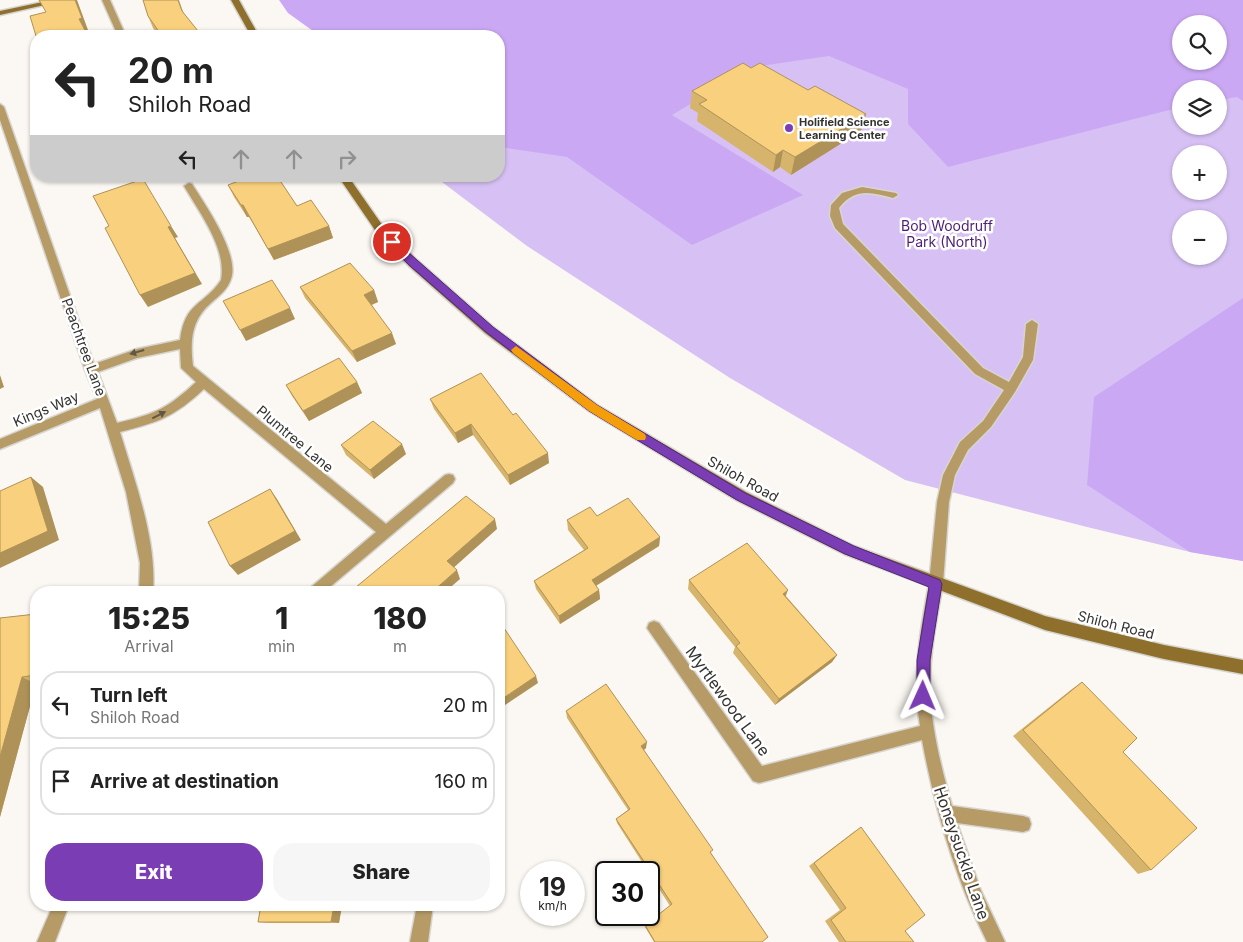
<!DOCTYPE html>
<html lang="en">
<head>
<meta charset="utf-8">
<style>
  body { margin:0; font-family:Inter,sans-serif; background:#f6f6f6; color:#222; height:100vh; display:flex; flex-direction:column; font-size:19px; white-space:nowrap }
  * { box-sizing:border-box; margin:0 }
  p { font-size:16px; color:#767676 }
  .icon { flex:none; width:28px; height:28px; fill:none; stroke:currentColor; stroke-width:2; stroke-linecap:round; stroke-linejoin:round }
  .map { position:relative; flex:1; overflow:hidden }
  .details { position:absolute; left:30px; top:586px; width:475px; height:325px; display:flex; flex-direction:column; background:#fff; border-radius:20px; box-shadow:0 1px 4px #0004 }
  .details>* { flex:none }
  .top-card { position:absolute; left:30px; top:30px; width:475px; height:152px; border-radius:20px; box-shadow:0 1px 4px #0004; background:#fff; color:#222; overflow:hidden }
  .tools { position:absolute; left:1172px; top:15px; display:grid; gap:10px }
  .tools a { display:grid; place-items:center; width:55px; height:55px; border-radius:50%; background:#fff; box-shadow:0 1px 4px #0004; font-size:25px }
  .speed { position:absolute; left:520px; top:861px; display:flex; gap:10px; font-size:25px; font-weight:700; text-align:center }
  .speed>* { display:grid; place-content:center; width:65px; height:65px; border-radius:50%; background:#fff; box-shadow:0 1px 4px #0004; line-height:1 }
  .speed small { font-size:12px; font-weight:400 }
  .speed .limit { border:2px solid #111; border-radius:8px; background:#fff; color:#111 }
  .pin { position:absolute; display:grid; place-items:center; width:42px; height:42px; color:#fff; margin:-21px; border:2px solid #fff; border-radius:50%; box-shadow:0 1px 5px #0007 }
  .me { position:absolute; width:55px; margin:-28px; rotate:1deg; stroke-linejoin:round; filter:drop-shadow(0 0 4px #0008) }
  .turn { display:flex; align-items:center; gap:18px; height:105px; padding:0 15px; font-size:22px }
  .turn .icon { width:65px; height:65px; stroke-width:2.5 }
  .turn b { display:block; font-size:35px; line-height:42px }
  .lanes { display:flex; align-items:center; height:48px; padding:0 15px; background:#0003; justify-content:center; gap:25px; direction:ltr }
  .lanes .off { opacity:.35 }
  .eta { display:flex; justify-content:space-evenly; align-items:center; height:85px; text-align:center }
  .eta b { font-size:30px; font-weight:800; line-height:35px }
  .action { display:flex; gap:10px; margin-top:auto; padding:10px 15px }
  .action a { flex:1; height:58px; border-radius:20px; background:#7b3db3; color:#fff; font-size:20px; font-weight:800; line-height:58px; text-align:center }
  .action a+a { background:#f6f6f6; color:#222 }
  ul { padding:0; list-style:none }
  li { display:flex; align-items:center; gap:15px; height:68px; margin:0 10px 8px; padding:0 5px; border:2px solid #e0e0e0; border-radius:20px }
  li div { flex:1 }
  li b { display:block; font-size:19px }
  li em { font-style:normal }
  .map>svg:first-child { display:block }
  .green { fill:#d7c1f4; fill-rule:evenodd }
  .forest { fill:#cba8f4; fill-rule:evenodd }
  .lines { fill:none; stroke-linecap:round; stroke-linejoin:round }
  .lane-casing { stroke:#d7d5d0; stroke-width:3 }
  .street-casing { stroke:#d7d5d0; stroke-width:3 }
  .secondary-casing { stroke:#d7d5d0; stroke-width:3 }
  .lane { fill:#b69b67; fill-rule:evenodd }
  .street { fill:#b69b67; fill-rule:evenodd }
  .secondary { fill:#8e702c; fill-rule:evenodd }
  .wall { fill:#d6b46c }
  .shaded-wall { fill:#ae9258 }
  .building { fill:#f9d17e; stroke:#ae9258 }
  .oneway { fill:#625744 }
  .route { fill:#7b3db3; stroke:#502874 }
  .slow { fill:#f59e0b }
  .poi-dot { fill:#7b3db3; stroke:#fff; stroke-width:2 }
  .labels { text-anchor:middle; stroke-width:5; stroke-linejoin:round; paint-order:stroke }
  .far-poi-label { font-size:11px; font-weight:bold; fill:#343331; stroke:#fff; text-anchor:start }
  .park-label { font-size:14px; fill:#4d1e75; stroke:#fff }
  .street-label { font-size:14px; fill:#343331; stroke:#fff }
  .near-street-label { font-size:16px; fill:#343331; stroke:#fff }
</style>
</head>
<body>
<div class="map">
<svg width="1243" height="942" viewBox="0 0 1243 942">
  <rect width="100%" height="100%" fill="#fbf8f3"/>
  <path class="green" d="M 1243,0 L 1243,561 L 1190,552 L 1083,526 L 905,480 L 730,378 L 527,246 L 434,176 L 499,176 L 499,36 ZM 1181,24 L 1219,24 L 1219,61 L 1181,61 ZM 1181,89 L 1219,89 L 1219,126 L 1181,126 ZM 1181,154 L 1219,154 L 1219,191 L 1181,191 ZM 1181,219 L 1219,219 L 1219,256 L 1181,256 Z"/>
  <g class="forest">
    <path d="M 279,0 L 1243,0 L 1243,101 L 1237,97 L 1219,100 L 1219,89 L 1181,89 L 1181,107 L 948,167 L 908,124 L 908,89 L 829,56 L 753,67 L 672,115 L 803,195 L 692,245 L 567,157 L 499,147 L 499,36 L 320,36 L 288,13 ZM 1181,24 L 1219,24 L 1219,61 L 1181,61 Z"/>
    <polygon points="1243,298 1243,561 1190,552 1087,485 1094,397"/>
  </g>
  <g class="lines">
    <g class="lane-casing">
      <path id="lane" d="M 862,187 L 896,193 L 898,195 L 893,198 C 870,192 855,188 839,208 L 843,224 L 983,368 L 1009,382 L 1023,357 L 1026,324 L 1032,320 L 1038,324 L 1033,360 L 1015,392 L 991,427 L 968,450 L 955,475 L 949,502 L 943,584 L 941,588 L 936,590 L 931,588 L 929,584 L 937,502 L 943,475 L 960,442 L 983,421 L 1004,390 L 975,374 L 835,228 L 830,216 L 831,205 L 842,193 Z"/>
    </g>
    <g class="street-casing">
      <g id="street">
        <polygon points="102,0 110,0 126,36 118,36"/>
        <path d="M 0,104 L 4,107 L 94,364 L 137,349 L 180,340 C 185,301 204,306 221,280 C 227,248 199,212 184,186 L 189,183 L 192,184 C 205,204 240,255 231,279 C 228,289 219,296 211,303 C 191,320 190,341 193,366 L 386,524 L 445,475 L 449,474 L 453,475 L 455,479 L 453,483 L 324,592 L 308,592 L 310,588 L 376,532 L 204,389 C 174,417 159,422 120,432 C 135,482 157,540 153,592 L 139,592 L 140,563 L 126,492 L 100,408 L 0,449 L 0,439 L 97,399 L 85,370 L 0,120 ZM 180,349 L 181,368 L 196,382 C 167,409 155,414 117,423 L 98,372 L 137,358 Z"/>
        <path d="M 936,578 L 941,580 L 943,584 C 936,620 929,657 930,694 C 932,731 942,770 952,806 L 1023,816 L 1029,818 L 1031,824 L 1029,830 L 1023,832 L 957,823 L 981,891 L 1005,942 L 987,942 C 955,878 935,810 922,740 L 759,783 L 753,781 L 647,628 L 649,623 L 654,621 L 659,623 L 762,766 L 920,726 C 912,678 920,631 929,584 L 931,580 Z"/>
        <polygon points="53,905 69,905 55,942 37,942"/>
        <polygon points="417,905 433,905 428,942 410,942"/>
      </g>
    </g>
    <g class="secondary-casing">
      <g id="secondary">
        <polygon points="52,0 67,0 0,15 0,11"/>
        <polygon points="231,0 239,0 259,36 251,36"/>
        <polygon points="338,176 348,176 385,229 417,260 493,327 597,405 746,492 854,546 1045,616 1164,645 1243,660 1243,674 1164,659 1045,630 844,554 736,500 589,411 485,333 409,266 377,233"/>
      </g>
    </g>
    <use href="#lane" class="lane"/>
    <use href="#street" class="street"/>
    <use href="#secondary" class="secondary"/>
  </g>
  <g class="wall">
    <polygon points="143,0 179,0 184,14 202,36 159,36 153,28 148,16"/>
    <polygon points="692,91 861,131 791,175 780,167 773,172 697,121 698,113 690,108"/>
    <polygon points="236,176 277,176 297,206 329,226 333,238 274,260 249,217 247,217 234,197 228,185 239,181"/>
    <polygon points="300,287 374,290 378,302 372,305 396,344 357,362 305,298"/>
    <polygon points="357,382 362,393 309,421 292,396 286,385"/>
    <polygon points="430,399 549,463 510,485 473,435 458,443 434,409"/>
    <polygon points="341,445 406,454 374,479 346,455"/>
    <polygon points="597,516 660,537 659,546 596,586 599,590 600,599 560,624 536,589 534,581 584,550 568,530 567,520"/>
    <polygon points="689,580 786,596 837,655 832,662 775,705 733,653 735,647 688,589"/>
    <polygon points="36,614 36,684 0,817 0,618"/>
    <polygon points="1082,682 1123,752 1151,870 1138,874 1013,736 1072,689"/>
    <polygon points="566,711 646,748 644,750 711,853 762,942 654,942 645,927 645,925 670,906 617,823 616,819 628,810 567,718"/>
    <polygon points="855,831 905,931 914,942 839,942 825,921 840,910 809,866"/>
    <polygon points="261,905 342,905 339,923 267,923 258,922"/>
  </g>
  <g class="shaded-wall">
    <polygon points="75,0 77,0 88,30 86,31 89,36 88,36 79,19"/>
    <polygon points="866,114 861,131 791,175 795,157"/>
    <polygon points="783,150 780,167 773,172 776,155"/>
    <polygon points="241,205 243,205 249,217 247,217"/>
    <polygon points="171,226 178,237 175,238 202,284 148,307 140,295 168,227"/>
    <polygon points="329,226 333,238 274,260 268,249"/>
    <polygon points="374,290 378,302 368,306 364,295"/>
    <polygon points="290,308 295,319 246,341 240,330"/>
    <polygon points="392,333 396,344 357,362 352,351"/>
    <polygon points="0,375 4,387 0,389"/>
    <polygon points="357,382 362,393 309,421 303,411"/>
    <polygon points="471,424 473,435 458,443 455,433"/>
    <polygon points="402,444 406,454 374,479 370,470"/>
    <polygon points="548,453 549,463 510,485 508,475"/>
    <polygon points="31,477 43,487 59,540 0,568 0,553"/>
    <polygon points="270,489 277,499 301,540 238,575 230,566"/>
    <polygon points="495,519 497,529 451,570 447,561"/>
    <polygon points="660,537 659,546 592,588 592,580"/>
    <polygon points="457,570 460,579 445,592 432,592"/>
    <polygon points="599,590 600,599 560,624 559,616"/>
    <polygon points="788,590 785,598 783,594"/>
    <polygon points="837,655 832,662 775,705 779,699"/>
    <polygon points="536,676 538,683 499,709 499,701"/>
    <polygon points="22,677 36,684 0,817 0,757"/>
    <polygon points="647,742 646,748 641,752 641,746"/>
    <polygon points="499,757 500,759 499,770"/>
    <polygon points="334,905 342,905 339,923 331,922"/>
  </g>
  <g class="building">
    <polygon points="39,0 75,0 82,18 79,19 88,36 36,36 30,16 46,12"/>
    <polygon points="143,0 178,0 182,11 202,36 162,36 148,16"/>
    <polygon points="743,63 751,68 760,63 808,90 815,86 866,114 795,157 783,150 776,155 699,104 707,100 692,91"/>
    <polygon points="238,176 277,176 297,206 311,200 329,226 268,249 243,205 241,205 228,185 241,180"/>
    <polygon points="143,179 171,226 168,227 195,273 140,295 105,228 109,226 93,196"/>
    <polygon points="350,263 374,290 364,295 392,333 352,351 300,287"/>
    <polygon points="272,280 290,308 240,330 223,301"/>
    <polygon points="339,358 357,382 303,411 286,385"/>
    <polygon points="481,373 513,415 516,413 548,453 508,475 471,424 455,433 430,399"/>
    <polygon points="373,421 402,444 370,470 341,445"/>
    <polygon points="31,477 48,531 0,553 0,491"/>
    <polygon points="270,489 295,531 230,566 208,522"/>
    <polygon points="466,496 495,519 447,561 457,570 432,592 350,592"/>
    <polygon points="628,498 660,537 592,580 599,590 559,616 534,581 588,548 567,520 590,507 597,516"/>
    <polygon points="747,543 788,590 783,594 837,655 779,699 736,646 740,643 689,580"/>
    <polygon points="36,614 36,675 22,677 0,757 0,618"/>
    <polygon points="504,628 536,676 499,701 499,632"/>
    <polygon points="1082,682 1137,738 1123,752 1197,828 1151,870 1023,730"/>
    <polygon points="606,684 647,742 641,746 713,850 710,852 768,937 762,942 655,942 645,925 672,904 616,819 630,809 566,711"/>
    <polygon points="861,827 925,915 905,931 914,942 846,942 831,920 846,908 814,863"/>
    <polygon points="261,905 334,905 331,922 258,922"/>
  </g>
  <defs><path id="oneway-solid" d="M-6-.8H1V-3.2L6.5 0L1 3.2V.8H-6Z" transform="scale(1.25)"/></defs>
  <g class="oneway">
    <use href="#oneway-solid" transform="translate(137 352) rotate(164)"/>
    <use href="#oneway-solid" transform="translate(159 415) rotate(-27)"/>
  </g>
  <polygon class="route" points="392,238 493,327 597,405 745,493 854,546 940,580 942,584 930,660 930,696 928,700 923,702 919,700 917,696 917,660 929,587 845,554 737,500 589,411 486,332 409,265 388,244 387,242"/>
  <polygon class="slow" points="516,346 597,405 645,434 646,437 645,440 637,440 589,411 513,353 511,350"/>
  <circle class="poi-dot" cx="789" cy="128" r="5"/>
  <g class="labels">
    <g class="far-poi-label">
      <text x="799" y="126">Holifield Science<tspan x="799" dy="13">Learning Center</tspan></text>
    </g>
    <g class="park-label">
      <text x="947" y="231">Bob Woodruff<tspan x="947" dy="16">Park (North)</tspan></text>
    </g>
    <g class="street-label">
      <text transform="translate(84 347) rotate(70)" y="5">Peachtree Lane</text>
      <text transform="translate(46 409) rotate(-23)" y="5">Kings Way</text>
      <text transform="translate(295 439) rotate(40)" y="5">Plumtree Lane</text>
      <text transform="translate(743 479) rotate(29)" y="5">Shiloh Road</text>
      <text transform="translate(1116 625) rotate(14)" y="5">Shiloh Road</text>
    </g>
    <g class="near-street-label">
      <text transform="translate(728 701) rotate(54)" y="6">Myrtlewood Lane</text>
      <text transform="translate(962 853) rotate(71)" y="6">Honeysuckle Lane</text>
    </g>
  </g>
</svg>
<div class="tools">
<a><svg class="icon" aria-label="search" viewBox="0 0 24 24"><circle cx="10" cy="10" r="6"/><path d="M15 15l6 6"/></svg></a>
<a><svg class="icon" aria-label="layers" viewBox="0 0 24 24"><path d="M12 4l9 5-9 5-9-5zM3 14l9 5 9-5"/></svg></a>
<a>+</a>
<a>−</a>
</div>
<div class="speed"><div>19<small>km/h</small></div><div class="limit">30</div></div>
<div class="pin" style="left:392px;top:242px;background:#d93025"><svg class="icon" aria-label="arrive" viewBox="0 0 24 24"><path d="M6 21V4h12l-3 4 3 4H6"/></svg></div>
<svg class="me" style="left:923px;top:696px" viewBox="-20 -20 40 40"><path d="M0-17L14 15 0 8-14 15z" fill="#7b3db3" stroke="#fff" stroke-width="4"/></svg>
<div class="top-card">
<div class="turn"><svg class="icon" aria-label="left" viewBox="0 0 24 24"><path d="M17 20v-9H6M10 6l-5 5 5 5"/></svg><div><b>20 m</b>Shiloh Road</div></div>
<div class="lanes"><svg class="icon" aria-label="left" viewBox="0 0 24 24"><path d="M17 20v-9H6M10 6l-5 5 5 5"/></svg><svg class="icon off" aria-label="ahead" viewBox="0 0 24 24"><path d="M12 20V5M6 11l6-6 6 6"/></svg><svg class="icon off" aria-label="ahead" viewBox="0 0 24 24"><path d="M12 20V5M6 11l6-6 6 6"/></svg><svg class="icon off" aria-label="right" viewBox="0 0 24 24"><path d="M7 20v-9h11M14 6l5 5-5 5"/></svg></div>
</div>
<section class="details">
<div class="eta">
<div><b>15:25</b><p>Arrival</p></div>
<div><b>1</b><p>min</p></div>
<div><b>180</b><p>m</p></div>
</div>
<ul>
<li><svg class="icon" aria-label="left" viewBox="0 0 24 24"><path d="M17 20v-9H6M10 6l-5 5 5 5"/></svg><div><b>Turn left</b><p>Shiloh Road</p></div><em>20 m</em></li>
<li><svg class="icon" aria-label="arrive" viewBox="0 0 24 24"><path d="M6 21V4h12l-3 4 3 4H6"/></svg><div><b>Arrive at destination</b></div><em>160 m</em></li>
</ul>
<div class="action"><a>Exit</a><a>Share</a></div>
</section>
</div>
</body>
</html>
